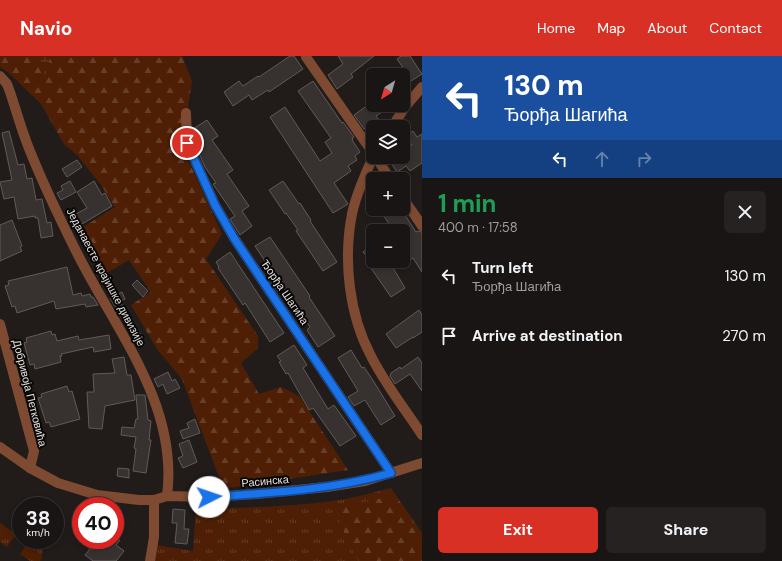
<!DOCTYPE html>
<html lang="en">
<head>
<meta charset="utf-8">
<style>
  body { margin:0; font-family:"DM Sans",sans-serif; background:#262222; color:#f1f3f6; height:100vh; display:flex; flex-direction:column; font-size:15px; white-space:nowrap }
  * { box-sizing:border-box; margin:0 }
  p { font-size:13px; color:#9f9fa0 }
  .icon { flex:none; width:22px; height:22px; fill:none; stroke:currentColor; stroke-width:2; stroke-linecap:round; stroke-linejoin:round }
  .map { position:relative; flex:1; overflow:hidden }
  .panel { display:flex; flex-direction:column; background:#191514; width:360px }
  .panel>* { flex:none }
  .guide { background:#1a4fa0; color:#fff; overflow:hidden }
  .needle { width:26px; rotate:217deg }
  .tools { position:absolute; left:366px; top:12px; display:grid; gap:8px }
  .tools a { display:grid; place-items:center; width:44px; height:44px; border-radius:6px; background:#191514; box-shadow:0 2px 6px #0003,0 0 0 1px #373434; font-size:20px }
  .speed { position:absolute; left:12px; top:441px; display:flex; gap:8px; font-size:20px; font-weight:700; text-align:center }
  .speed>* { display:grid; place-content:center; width:52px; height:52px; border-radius:50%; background:#191514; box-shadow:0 2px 6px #0003,0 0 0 1px #373434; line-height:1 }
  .speed small { font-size:10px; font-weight:400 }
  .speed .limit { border:6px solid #d22; background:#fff; color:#111 }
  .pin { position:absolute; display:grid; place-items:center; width:34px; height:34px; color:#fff; margin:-17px; border:2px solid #fff; border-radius:50%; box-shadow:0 1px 4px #0007 }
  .me { position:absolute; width:44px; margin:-22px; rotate:86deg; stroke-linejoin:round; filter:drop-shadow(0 0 3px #0008) }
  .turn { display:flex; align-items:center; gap:14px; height:84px; padding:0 16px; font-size:18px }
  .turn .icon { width:52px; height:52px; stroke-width:2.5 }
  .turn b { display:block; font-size:28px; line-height:34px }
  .lanes { display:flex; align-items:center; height:38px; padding:0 16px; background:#0003; justify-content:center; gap:20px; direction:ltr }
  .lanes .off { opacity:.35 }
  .round { display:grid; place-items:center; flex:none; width:42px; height:42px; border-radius:6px; background:#262222 }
  .overview { display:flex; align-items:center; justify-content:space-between; height:68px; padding:0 16px }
  h1 { font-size:24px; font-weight:700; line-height:30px; color:#1e9e55 }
  .cta { display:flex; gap:8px; margin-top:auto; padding:8px 16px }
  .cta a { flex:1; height:46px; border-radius:6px; background:#d93025; color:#fff; font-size:16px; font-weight:700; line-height:46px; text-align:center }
  .cta a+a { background:#262222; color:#f1f3f6 }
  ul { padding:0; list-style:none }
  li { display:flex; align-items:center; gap:12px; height:60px; padding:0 16px }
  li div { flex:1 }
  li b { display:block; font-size:15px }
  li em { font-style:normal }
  header { display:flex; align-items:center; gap:24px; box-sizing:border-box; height:56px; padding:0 20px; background:#d93025; color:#fff }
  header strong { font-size:19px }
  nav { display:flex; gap:22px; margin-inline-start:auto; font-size:14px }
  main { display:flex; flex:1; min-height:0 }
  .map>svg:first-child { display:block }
  .grass { fill:url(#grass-tufts) }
  .forest { fill:url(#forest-firs) }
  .wetland { fill:url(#wetland-marsh) }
  .building { fill:#373230; stroke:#605b58 }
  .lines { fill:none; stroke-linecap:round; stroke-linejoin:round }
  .minor { stroke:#7e4a32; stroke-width:10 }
  .tertiary { stroke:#7e4a32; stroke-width:10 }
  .route-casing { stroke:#114b97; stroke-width:10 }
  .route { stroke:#1a73e8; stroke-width:7 }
  .labels { text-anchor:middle; stroke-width:4; stroke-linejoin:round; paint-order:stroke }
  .street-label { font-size:11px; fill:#e2dfdd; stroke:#090706 }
</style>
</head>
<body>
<header>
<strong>Navio</strong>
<nav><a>Home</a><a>Map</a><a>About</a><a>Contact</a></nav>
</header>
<main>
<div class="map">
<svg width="422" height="505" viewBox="0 0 422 505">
  <defs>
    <pattern id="grass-tufts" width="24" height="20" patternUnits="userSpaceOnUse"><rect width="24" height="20" fill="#4e1f05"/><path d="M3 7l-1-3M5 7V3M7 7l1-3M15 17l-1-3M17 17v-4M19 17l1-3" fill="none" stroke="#673f29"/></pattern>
    <pattern id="forest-firs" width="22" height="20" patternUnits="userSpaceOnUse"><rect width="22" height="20" fill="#4e1f05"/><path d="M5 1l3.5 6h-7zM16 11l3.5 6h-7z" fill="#673f29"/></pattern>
    <pattern id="wetland-marsh" width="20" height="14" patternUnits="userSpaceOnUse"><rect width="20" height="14" fill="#4e1f05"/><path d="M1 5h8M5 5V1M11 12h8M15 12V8" fill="none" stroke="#673f29"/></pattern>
  </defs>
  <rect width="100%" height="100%" fill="#211c1a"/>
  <g class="grass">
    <path d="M 391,432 L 422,477 L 422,505 L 151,505 L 156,489 L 193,495 L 196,452 C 244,452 293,451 340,444 C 357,441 374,436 391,432 Z"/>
    <polygon points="0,467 16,478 7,491 0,486"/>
    <polygon points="29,485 35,486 43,495 42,498 42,502 40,505 30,505 20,498"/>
  </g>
  <g class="forest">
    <polygon points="0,0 182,0 192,25 182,91 222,178 206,203 258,280 258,292 241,307 259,338 281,331 299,340 348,414 229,432 219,421 182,323 157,293 131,249 151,236 129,204 100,221 77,175 115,151 101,129 78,100 64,88 41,48 9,17 0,11"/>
    <polygon points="396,439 415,472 422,505 359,505 354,497 333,453"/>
  </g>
  <path class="wetland" d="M 33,0 L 51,0 L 49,5 L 50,14 L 45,19 C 41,12 39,4 33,0 Z"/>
  <g class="building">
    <polygon points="290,0 294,0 303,13 269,36 268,34 252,44 249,39 233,50 224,36 239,25 243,30 258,20 259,21"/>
    <polygon points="338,0 374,0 351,18 353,21 337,33 328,19 343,8"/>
    <polygon points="401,0 410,0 422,18 403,30 403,19 395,19 404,13 397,3"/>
    <polygon points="313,25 342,67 343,66 354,81 352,82 353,84 352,84 360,96 355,100 357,104 348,110 351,115 334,127 348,148 333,157 270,61 285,51 320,105 332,97 325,86 331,82 298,35"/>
    <polygon points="368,49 393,49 376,60 379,64 364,73 354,59"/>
    <polygon points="207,64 218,80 212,84 233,114 227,118 249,150 242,155 252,170 240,179 230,163 235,160 213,128 216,127 205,111 198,95 204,90 193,73"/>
    <polygon points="9,75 18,109 24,108 27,123 32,122 36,144 42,143 47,167 51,166 53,180 41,182 38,162 35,162 35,160 18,163 14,141 4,143 0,126 12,124 2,77"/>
    <polygon points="413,75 417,81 422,78 422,107 410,115 406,110 397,116 389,104 394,101 403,101 403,95 412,89 406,80"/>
    <polygon points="77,104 82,111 67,121 62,113"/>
    <polygon points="70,125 76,136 61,144 57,137 63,134 61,130"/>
    <polygon points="94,125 102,139 105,137 112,150 77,171 72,163 75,161 74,159 87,152 77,136"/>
    <polygon points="283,125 299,148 300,147 311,164 310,165 337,206 323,215 296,175 298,174 286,157 285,158 269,134"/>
    <polygon points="379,153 401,153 416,176 418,175 422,176 422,216 413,202 408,205 403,197 403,175 394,175"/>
    <polygon points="12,164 22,190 20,191 22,195 0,205 0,169"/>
    <polygon points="270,181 310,240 309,241 335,280 318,291 307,274 310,271 284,232 278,236 271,226 277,223 255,190"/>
    <polygon points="373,189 373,205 389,205 405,232 391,241 366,205 370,205 363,196"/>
    <polygon points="230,196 284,277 270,286 245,247 243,249 218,212 219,211 216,206"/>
    <polygon points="67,211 73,239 81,237 82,240 90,238 91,241 93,241 98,249 86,251 85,248 56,253 54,245 17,257 15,250 12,251 5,230 9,229 8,225"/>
    <polygon points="137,224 148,235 143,241 132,229"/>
    <polygon points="122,236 125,243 120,245 129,263 131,262 142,281 135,285 110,242"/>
    <polygon points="419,254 422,259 422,276 413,282 413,281 396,292 386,278"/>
    <polygon points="51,275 52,279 55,278 57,285 78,280 79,284 109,279 111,293 94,296 93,291 61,298 62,300 60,300 61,306 35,313 34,308 30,309 24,287 27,286 26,282"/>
    <polygon points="294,289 307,309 303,312 328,353 334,349 356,380 340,390 313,352 309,354 288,317 286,318 279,306 281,305 277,300"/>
    <polygon points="351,294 362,312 364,311 374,326 395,360 381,369 365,344 354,350 348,341 358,335 338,302"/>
    <polygon points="124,301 127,319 131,319 135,344 105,350 102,373 89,372 87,336 94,336 93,318 115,317 112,303"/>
    <polygon points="418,301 422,307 422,335 410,318 395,328 390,320 391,317 400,311 401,313"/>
    <polygon points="168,316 172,325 175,323 180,332 167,338 163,328 158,331 154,323"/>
    <polygon points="67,330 69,336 72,335 80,363 51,371 49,366 46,367 38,342 42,341 41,338"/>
    <polygon points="136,339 145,339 148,364 151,365 149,384 151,384 146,417 133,415 136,393 134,392 136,381 121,379 122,371 134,372 136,363 138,363"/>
    <polygon points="195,363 200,377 183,383 180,375 189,372 187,367"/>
    <polygon points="189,384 197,406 183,412 178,402 183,400 179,388"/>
    <polygon points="118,412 129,413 129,422 117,420"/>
    <polygon points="173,453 185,454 184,473 189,473 187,488 175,487 177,467 172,467"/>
    <polygon points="78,484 120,484 116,489 124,495 116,505 93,505 85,499 90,493"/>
  </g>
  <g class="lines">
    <g class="minor">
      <polyline points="306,1 373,97"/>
      <path d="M 0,20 L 7,28 L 10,36 C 16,54 21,72 28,90 C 42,126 59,161 76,195 C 114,272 179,348 167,440"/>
      <polyline points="186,57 187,87 215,149 234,182 391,417"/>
      <polyline points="392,71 405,51 422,31"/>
      <path d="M 373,101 C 365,119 356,138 352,158 C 343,204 349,259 371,300 C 385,328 405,353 422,379"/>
      <polyline points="376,101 390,123"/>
      <polyline points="403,142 422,170"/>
      <polyline points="0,268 34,395 30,412"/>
    </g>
    <g class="tertiary">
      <polyline points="0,391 30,412 58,427 97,439 139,444 154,444 167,440 209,441 256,438 327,431 365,425 422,407"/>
      <polyline points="150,505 154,481 154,444"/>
    </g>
  </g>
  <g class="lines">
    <g class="route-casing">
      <path id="route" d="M 187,87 L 215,149 L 234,182 L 391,417 C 332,434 270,437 209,441"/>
    </g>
    <use href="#route" class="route"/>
  </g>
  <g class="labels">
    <g class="street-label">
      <text transform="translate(106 221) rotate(62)" y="4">Једанаесте крајишке дивизије</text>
      <text transform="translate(285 236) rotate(56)" y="4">Ђорђа Шагића</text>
      <text transform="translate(30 337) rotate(76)" y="4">Добривоја Петковића</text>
      <text transform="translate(265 425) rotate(-5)" y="4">Расинска</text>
    </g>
  </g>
</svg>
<div class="tools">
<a><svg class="needle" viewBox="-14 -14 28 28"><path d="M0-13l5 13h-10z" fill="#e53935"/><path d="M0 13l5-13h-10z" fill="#9f9fa0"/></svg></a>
<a><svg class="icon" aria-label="layers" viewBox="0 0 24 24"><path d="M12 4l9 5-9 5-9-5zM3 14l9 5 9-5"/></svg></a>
<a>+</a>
<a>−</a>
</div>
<div class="speed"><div>38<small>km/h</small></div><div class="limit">40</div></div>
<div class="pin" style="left:187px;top:87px;background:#d93025"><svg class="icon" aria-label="arrive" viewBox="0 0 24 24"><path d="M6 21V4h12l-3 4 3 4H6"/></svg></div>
<svg class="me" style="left:209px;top:441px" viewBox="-20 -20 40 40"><circle r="19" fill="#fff"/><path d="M0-13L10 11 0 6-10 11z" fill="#1a73e8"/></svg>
</div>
<section class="panel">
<div class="guide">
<div class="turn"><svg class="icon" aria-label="left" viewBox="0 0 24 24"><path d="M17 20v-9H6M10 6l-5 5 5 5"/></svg><div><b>130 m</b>Ђорђа Шагића</div></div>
<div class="lanes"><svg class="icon" aria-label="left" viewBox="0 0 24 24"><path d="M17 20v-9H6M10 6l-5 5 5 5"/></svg><svg class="icon off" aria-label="ahead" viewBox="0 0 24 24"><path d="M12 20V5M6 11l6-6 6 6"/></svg><svg class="icon off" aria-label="right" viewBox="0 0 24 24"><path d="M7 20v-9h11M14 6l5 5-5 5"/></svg></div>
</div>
<div class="overview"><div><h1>1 min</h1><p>400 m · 17:58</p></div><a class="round"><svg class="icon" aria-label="close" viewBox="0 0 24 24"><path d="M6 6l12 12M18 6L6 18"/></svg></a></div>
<ul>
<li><svg class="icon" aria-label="left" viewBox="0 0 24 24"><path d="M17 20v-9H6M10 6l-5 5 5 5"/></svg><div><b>Turn left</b><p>Ђорђа Шагића</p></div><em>130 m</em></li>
<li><svg class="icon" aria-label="arrive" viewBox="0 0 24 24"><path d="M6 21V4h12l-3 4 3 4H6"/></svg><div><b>Arrive at destination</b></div><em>270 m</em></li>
</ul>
<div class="cta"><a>Exit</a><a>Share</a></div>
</section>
</main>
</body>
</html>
